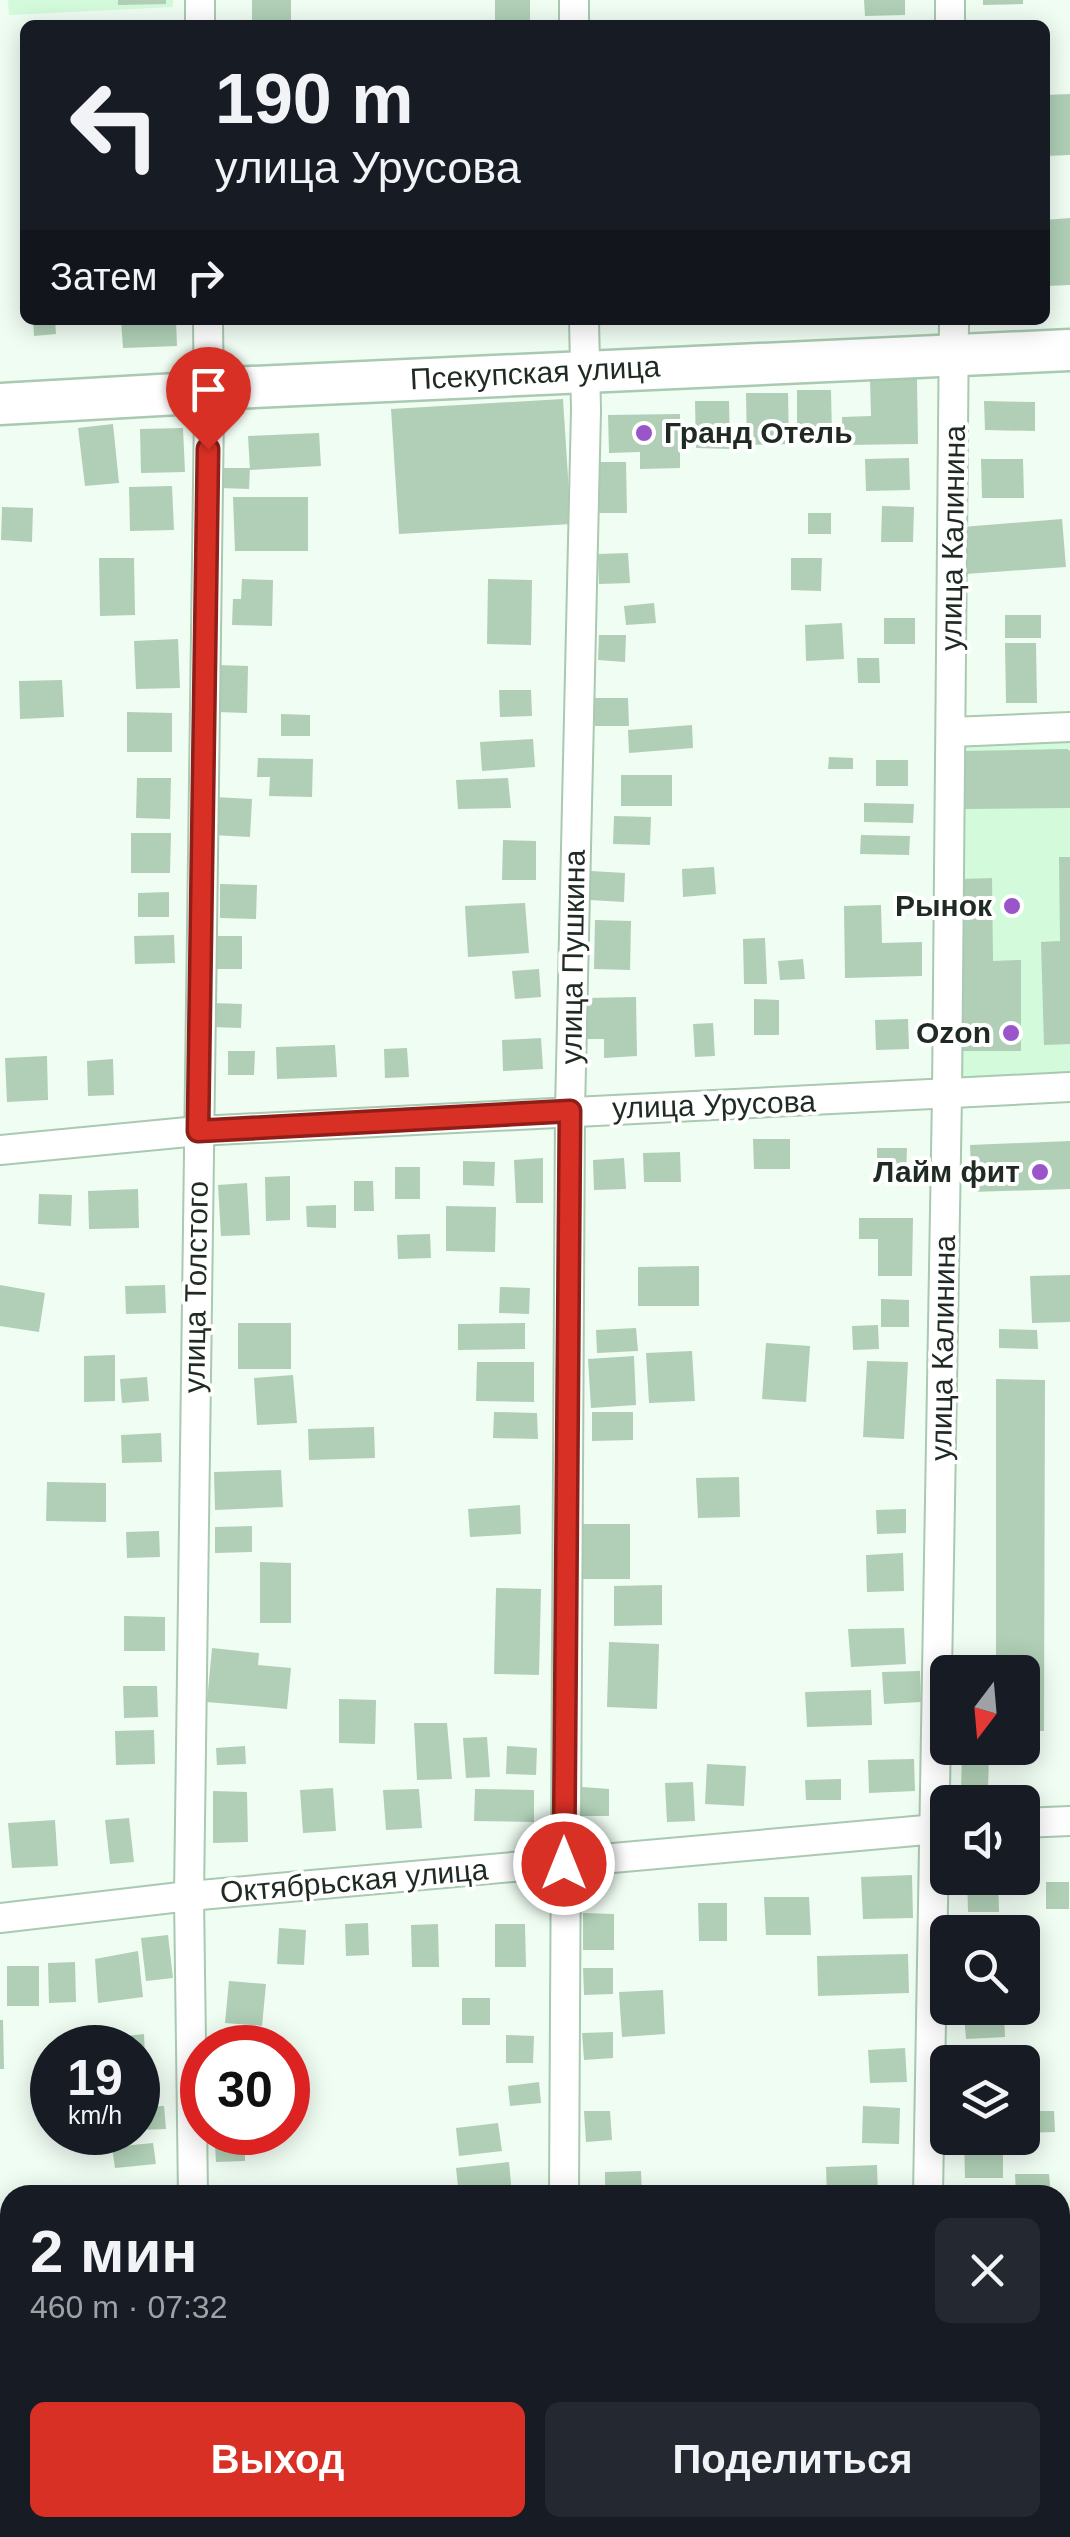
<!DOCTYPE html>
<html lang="ru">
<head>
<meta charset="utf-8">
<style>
  body { margin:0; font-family:Arial,sans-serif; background:#242831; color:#f1f3f6; height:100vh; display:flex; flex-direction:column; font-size:38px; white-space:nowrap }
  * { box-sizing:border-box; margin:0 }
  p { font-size:32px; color:#9ea1a6 }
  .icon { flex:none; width:55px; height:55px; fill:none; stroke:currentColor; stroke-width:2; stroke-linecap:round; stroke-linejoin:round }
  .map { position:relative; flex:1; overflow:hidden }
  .sheet { position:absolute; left:0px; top:2185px; width:1070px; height:352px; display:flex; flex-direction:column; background:#171b24; border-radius:30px 30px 0 0; box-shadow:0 5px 25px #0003 }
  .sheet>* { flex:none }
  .guide { position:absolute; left:20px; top:20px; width:1030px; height:305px; border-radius:15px; box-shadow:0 5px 25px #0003; background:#171b24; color:#f1f3f6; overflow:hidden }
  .needle { width:65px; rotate:196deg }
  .tools { position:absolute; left:930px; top:1655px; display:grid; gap:20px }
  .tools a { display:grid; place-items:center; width:110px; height:110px; border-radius:15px; background:#171b24; box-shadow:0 5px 25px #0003; font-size:50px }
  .speed { position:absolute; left:30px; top:2025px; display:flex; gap:20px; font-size:50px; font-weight:700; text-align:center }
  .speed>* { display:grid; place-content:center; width:130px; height:130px; border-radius:50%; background:#171b24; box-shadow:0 5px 25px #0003; line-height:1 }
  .speed small { font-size:25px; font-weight:400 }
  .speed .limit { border:15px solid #d22; background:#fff; color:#111 }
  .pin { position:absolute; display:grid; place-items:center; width:85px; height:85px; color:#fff; margin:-102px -42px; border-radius:50% 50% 50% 0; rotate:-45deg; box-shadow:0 0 10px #0007 }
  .pin .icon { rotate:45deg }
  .me { position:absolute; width:110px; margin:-55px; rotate:0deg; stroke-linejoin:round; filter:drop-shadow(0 0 8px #0008) }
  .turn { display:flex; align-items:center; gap:35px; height:210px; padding:0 30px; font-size:45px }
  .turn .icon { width:130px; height:130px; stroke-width:2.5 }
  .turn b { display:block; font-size:70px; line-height:85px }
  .then { display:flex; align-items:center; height:95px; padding:0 30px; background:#0003; gap:20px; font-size:38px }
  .round { display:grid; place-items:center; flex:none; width:105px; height:105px; border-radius:15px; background:#242831 }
  .head { display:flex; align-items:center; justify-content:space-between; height:170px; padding:0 30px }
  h1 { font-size:60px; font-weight:700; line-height:75px }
  .cta { display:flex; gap:20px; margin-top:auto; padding:20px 30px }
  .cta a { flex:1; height:115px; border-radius:15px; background:#d93025; color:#fff; font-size:40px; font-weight:700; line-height:115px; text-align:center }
  .cta a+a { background:#242831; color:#f1f3f6 }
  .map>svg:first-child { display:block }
  .built { fill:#d2fadb }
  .building { fill:#b0cfb6 }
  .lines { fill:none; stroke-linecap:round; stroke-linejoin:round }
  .street-casing { stroke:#a9c9b0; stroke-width:32 }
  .secondary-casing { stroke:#a9c9b0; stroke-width:45 }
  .street { stroke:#fff; stroke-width:28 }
  .secondary { stroke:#fff; stroke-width:40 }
  .route-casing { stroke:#8d1f18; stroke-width:25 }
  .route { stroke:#d93025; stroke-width:18 }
  .poi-dot { fill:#9a55ca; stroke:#fff; stroke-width:4 }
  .labels { text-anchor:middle; stroke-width:8; stroke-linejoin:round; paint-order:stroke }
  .street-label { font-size:30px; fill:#1f2b22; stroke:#fff }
  .poi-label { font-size:30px; font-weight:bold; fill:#1f2b22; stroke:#fff; text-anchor:end }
</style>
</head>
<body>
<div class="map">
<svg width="1070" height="2537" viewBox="0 0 1070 2537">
  <rect width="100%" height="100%" fill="#f0fdf3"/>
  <g class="built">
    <polygon points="8,0 173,0 173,7 9,15"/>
    <polygon points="1070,730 1070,1080 957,1088 951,733"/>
  </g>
  <g class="building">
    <polygon points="118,0 166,0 166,4 118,5"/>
    <rect x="252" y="0" width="39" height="25"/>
    <rect x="495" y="0" width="35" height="25"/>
    <polygon points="864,0 905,0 905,15 865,16"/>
    <polygon points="983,0 1023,0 1023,4 983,5"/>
    <polygon points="1070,94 1070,155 1045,156 1045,95"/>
    <polygon points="1070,218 1070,285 1045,286 1045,220"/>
    <polygon points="33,320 55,320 56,334 34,336"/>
    <polygon points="121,320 176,320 177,346 123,348"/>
    <polygon points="295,320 342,320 342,323 295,325"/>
    <polygon points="870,379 917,379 918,444 842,445 842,417 871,416"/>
    <polygon points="797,390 831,390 832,437 797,437"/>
    <polygon points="746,393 788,393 789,444 747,445"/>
    <polygon points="563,399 571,524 399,534 391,409"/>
    <polygon points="695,401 729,401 730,449 696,448"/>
    <polygon points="984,401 1035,402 1035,431 985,430"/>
    <polygon points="680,414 680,468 640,469 640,452 609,453 608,415"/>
    <polygon points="113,424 119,483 85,486 78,428"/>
    <polygon points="183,428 185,472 141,473 140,429"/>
    <polygon points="319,433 321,466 250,470 248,436"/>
    <polygon points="909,458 910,490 866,491 865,459"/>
    <polygon points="981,459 1023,459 1024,498 982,498"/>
    <polygon points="594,462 626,462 627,513 595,513"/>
    <polygon points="221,468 250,468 249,489 221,488"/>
    <polygon points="172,486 174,530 130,531 129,487"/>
    <polygon points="233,497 308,497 308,551 235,551"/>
    <polygon points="882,506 914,507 913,542 881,542"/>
    <polygon points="2,507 33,508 32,542 1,540"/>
    <rect x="808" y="513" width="23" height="21"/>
    <polygon points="1062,519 1066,567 966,574 962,527"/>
    <polygon points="628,553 630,583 599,584 598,554"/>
    <polygon points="99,558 134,558 135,615 100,616"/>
    <polygon points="791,558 822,558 821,591 791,590"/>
    <polygon points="242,579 273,580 272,626 232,625 233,599 241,599"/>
    <polygon points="488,579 532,580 531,645 487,644"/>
    <polygon points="654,603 656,623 626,625 624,606"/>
    <rect x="1005" y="615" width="36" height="23"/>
    <rect x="884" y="618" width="31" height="26"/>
    <polygon points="842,623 844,659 806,661 805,625"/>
    <polygon points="599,635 626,635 625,662 598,660"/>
    <polygon points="178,639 180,688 136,689 134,641"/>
    <polygon points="1005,643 1036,643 1037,703 1006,703"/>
    <polygon points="857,658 879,658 880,683 858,683"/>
    <polygon points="218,665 248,666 247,713 217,712"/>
    <polygon points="62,680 64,717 20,719 19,681"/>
    <polygon points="499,690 531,690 532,716 500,717"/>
    <polygon points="595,698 628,698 629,726 595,726"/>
    <polygon points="127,712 172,713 172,752 127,752"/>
    <polygon points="281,714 310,715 310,736 281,736"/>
    <polygon points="692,725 693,748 629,753 628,730"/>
    <polygon points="533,739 535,767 482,771 480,742"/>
    <polygon points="1067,749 1070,751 1070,808 965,809 964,751"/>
    <polygon points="829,757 853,758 853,769 828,769"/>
    <polygon points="258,758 313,759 312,797 269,796 270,777 257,777"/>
    <rect x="876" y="760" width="32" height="26"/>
    <rect x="621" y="775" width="51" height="31"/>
    <polygon points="137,778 171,778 170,819 136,818"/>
    <polygon points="508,778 511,808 458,809 456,780"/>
    <polygon points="214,797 252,799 250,837 212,835"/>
    <polygon points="864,803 914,804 913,823 864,822"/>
    <polygon points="614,816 651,817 650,845 613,844"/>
    <polygon points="131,833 171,833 170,873 131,873"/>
    <polygon points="861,835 910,836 909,855 860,854"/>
    <polygon points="503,840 536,841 536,880 502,880"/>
    <polygon points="1059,857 1070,857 1070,1044 1044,1045 1041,942 1060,941"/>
    <polygon points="714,867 716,894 683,897 682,869"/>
    <polygon points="591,871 625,873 624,902 590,900"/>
    <polygon points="992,878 993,961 1021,960 1021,1051 961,1051 959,879"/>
    <polygon points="220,884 257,885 256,919 220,918"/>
    <polygon points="169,892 169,917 138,917 138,893"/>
    <polygon points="525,903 529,953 468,957 465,906"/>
    <polygon points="881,905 882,943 922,942 922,976 845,978 844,906"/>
    <polygon points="595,920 631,921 630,970 594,969"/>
    <polygon points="174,935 175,963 135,964 134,936"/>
    <rect x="215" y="936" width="27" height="33"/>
    <polygon points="765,938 767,984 744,984 743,939"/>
    <polygon points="803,959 805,979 780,980 778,961"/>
    <polygon points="539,969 541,997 515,999 512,971"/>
    <polygon points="636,997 637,1056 604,1058 604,1039 587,1039 587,998"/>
    <polygon points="754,999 779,1000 779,1035 754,1035"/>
    <polygon points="211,1003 242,1004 241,1028 211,1027"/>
    <polygon points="908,1019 909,1049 876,1050 875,1020"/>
    <polygon points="713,1023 715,1056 695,1057 693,1024"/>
    <polygon points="541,1038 543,1069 503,1071 502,1040"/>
    <polygon points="335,1045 337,1077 277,1079 276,1047"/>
    <polygon points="407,1048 409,1077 385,1078 384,1049"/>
    <polygon points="228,1051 255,1051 254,1075 228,1075"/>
    <polygon points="47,1056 48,1100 7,1102 5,1058"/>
    <polygon points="113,1059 114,1095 88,1096 87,1061"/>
    <polygon points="753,1139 790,1139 790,1169 754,1169"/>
    <polygon points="1070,1141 1070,1189 972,1192 970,1145"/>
    <polygon points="877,1148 907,1148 906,1176 877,1175"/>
    <polygon points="680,1152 681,1182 644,1182 643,1153"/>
    <polygon points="543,1158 543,1203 516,1203 514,1160"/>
    <polygon points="624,1158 626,1189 594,1190 593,1160"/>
    <polygon points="463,1161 495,1162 494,1186 463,1185"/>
    <rect x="395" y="1167" width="25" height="32"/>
    <polygon points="290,1176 290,1220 266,1221 265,1177"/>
    <polygon points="354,1181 373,1181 374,1211 354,1211"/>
    <polygon points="247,1183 250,1235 221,1236 218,1185"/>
    <polygon points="138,1189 139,1228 89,1229 88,1191"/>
    <polygon points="39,1194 72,1195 71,1226 38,1224"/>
    <polygon points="336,1205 336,1228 307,1227 306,1206"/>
    <polygon points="446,1206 496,1207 495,1252 446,1251"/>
    <polygon points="859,1218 913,1218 912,1276 878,1276 878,1239 859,1239"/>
    <polygon points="430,1234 431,1258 398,1259 397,1235"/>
    <polygon points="699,1266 699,1306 638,1306 638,1267"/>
    <polygon points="1070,1275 1070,1322 1032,1323 1030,1276"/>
    <polygon points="0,1285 45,1293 39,1332 0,1326"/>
    <polygon points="165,1285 166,1313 126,1314 125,1286"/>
    <polygon points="500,1287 530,1288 529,1314 499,1313"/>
    <polygon points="881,1299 909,1300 909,1327 881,1327"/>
    <rect x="238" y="1323" width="53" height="46"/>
    <polygon points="525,1323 525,1349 458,1350 458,1324"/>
    <polygon points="878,1325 879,1349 853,1350 852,1326"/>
    <polygon points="636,1328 638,1351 597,1353 596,1330"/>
    <polygon points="999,1329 1037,1330 1038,1349 999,1348"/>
    <polygon points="766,1343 810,1346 806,1402 762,1399"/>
    <polygon points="692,1351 695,1401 649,1403 646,1353"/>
    <polygon points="115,1355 115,1401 84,1402 84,1356"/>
    <polygon points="634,1356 636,1405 591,1408 588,1359"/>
    <polygon points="867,1361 908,1362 904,1439 863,1437"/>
    <polygon points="477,1362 534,1362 534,1402 476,1401"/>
    <polygon points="293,1375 297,1423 257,1425 254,1378"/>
    <polygon points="147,1377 149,1401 122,1403 120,1379"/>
    <polygon points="996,1379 1045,1380 1044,1731 1022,1731 1022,1672 996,1672"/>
    <polygon points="494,1412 537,1413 538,1439 493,1438"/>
    <polygon points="592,1412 633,1412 633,1440 592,1441"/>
    <polygon points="374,1427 375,1458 309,1460 308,1429"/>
    <polygon points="161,1433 162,1462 122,1463 121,1435"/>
    <polygon points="281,1470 283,1507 215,1510 214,1472"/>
    <polygon points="739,1477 740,1517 698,1518 696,1478"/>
    <polygon points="47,1482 106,1483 106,1522 46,1521"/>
    <polygon points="520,1505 521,1534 470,1537 468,1509"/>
    <polygon points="906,1509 906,1533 877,1534 876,1510"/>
    <rect x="583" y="1524" width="47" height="55"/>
    <polygon points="252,1526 252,1552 215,1553 215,1527"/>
    <polygon points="159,1531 160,1557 127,1558 126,1532"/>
    <polygon points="903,1553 904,1591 867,1592 866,1555"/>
    <polygon points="260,1562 291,1563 291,1623 260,1623"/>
    <polygon points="662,1585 662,1625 614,1626 614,1586"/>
    <polygon points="496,1588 541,1589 539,1675 494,1674"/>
    <polygon points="124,1616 165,1617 165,1651 124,1651"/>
    <polygon points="904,1628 906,1664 851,1667 848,1629"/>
    <polygon points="609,1642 659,1644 657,1709 607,1707"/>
    <polygon points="212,1648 259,1653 258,1665 291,1668 287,1709 207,1702"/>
    <polygon points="920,1671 921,1702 884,1704 882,1672"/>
    <polygon points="123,1686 157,1686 158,1717 124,1718"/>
    <polygon points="871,1690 872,1725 807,1727 805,1692"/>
    <polygon points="339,1699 376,1700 375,1744 339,1743"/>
    <polygon points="414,1723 447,1723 452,1779 417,1780"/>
    <polygon points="154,1730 155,1764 116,1765 115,1731"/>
    <polygon points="487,1737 490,1777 466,1778 463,1738"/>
    <polygon points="245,1746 246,1764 217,1765 216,1748"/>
    <polygon points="507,1746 537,1748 536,1775 506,1774"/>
    <polygon points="962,1753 989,1754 988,1791 961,1790"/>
    <polygon points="914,1759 915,1791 869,1793 868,1760"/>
    <polygon points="707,1764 746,1766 744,1806 705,1804"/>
    <polygon points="841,1779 841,1800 806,1800 805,1780"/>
    <polygon points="693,1782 695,1821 667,1822 665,1783"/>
    <polygon points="582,1787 609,1789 609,1816 582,1816"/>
    <polygon points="333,1788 336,1831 303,1833 300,1790"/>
    <polygon points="419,1789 422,1828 386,1830 383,1790"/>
    <polygon points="475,1789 534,1790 534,1822 474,1821"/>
    <polygon points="213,1791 247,1792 248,1842 213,1843"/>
    <polygon points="129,1818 134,1862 110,1864 105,1820"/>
    <polygon points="55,1820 58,1866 12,1868 8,1823"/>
    <polygon points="912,1875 913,1918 863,1919 861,1877"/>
    <polygon points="967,1878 998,1878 999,1912 968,1912"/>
    <rect x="1046" y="1882" width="23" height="27"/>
    <polygon points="764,1897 809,1897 811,1935 766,1935"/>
    <polygon points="698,1903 727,1903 727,1941 699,1941"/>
    <polygon points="583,1913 614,1914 614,1950 583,1950"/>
    <polygon points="368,1923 369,1955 346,1956 345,1924"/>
    <polygon points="438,1924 439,1967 412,1967 411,1925"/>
    <polygon points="495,1924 525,1924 526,1967 495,1967"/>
    <polygon points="279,1928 306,1930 304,1965 277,1964"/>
    <polygon points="168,1935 173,1978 146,1981 141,1938"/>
    <polygon points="138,1951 143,1997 98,2003 95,1959"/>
    <polygon points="908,1954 909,1993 818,1996 817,1956"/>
    <polygon points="75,1962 76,2002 49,2003 48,1963"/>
    <rect x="7" y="1966" width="32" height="40"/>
    <polygon points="583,1968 613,1968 613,1994 584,1995"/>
    <polygon points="229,1981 266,1984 262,2026 225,2023"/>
    <polygon points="663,1990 665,2034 622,2037 619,1992"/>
    <rect x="462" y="1998" width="28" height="27"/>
    <polygon points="1004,2013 1005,2037 966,2039 964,2015"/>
    <polygon points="0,2020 3,2020 4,2069 0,2069"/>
    <polygon points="613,2032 613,2058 584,2060 582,2033"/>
    <polygon points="144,2034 145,2056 138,2057 138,2048 118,2048 117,2037"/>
    <polygon points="506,2035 534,2036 533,2063 506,2063"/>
    <polygon points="905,2048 907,2082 870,2083 868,2050"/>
    <polygon points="539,2082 541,2103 510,2106 508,2086"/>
    <polygon points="164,2106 166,2129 138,2130 138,2107"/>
    <polygon points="863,2106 900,2108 899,2144 862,2143"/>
    <polygon points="584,2111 610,2111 612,2140 586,2142"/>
    <polygon points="1022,2111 1054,2111 1055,2132 1022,2133"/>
    <polygon points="498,2123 502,2151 459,2156 456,2128"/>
    <polygon points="964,2138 1003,2138 1003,2178 965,2178"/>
    <polygon points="153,2143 156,2164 115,2168 112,2147"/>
    <polygon points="245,2143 245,2161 216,2162 215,2144"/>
    <polygon points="509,2162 512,2195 459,2195 456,2168"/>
    <polygon points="877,2165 878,2195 827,2195 826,2167"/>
    <polygon points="641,2171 642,2195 605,2195 605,2172"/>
    <polygon points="1015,2174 1049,2174 1051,2195 1016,2195"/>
    <polygon points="0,2461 10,2462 10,2507 0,2506"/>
    <rect x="1060" y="2475" width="10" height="31"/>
    <rect x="213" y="2528" width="30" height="9"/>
    <polygon points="497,2528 517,2528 517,2537 496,2537"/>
    <polygon points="613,2528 652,2528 653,2537 613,2537"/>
  </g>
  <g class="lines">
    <g class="street-casing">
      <g id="street">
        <polyline points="200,0 200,25"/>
        <polyline points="574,0 574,25"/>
        <polyline points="950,0 950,25"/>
        <polyline points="951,732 1070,727"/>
        <polyline points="0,1150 198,1131 1070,1087"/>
        <polyline points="1022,1823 1070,1821"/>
        <polyline points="0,1918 189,1896 948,1828"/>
        <polyline points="193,2195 189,1896 209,411 208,320"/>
        <polyline points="564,2195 570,1111 586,410 584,320"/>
        <polyline points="928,2195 947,1095 954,320"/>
        <polyline points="927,2528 927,2537"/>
        <polyline points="191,2537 191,2528"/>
        <polyline points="563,2537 564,2528"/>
      </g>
    </g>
    <g class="secondary-casing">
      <polyline id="secondary" points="0,404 195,393 209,389 1070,350"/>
    </g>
    <use href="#street" class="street"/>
    <use href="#secondary" class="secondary"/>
  </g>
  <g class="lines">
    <g class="route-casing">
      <polyline id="route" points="208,449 198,1131 570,1111 564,1864"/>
    </g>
    <use href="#route" class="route"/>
  </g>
  <g class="poi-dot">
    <circle cx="644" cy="433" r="10"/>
    <circle cx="1012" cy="906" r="10"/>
    <circle cx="1011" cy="1033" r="10"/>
    <circle cx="1040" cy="1172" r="10"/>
  </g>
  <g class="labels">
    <g class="street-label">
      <text transform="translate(535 373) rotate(-3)" y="10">Псекупская улица</text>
      <text transform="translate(953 538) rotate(-89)" y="10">улица Калинина</text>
      <text transform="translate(573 957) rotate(-89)" y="10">улица Пушкина</text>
      <text transform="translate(714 1105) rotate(-2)" y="10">улица Урусова</text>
      <text transform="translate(196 1287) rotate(-89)" y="10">улица Толстого</text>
      <text transform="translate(943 1348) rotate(-89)" y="10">улица Калинина</text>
      <text transform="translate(354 1881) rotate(-5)" y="10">Октябрьская улица</text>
    </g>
    <g class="poi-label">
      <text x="664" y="443" text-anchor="start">Гранд Отель</text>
      <text x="992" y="916">Рынок</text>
      <text x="991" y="1043">Ozon</text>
      <text x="1020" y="1182">Лайм фит</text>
    </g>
  </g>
</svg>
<div class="tools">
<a><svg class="needle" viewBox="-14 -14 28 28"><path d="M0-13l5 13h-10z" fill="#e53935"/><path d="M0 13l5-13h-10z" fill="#9ea1a6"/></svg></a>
<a><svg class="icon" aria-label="sound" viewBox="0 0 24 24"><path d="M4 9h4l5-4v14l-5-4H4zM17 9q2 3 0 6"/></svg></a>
<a><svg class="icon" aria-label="search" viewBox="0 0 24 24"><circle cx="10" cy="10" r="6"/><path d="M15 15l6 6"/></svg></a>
<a><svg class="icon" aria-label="layers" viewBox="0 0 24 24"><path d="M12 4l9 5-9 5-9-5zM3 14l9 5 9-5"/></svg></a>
</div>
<div class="speed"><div>19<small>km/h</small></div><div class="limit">30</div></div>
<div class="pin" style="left:208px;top:449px;background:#d93025"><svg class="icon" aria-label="arrive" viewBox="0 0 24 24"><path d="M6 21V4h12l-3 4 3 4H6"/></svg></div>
<svg class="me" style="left:564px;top:1864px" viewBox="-20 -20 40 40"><circle r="17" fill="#d93025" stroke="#fff" stroke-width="3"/><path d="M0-11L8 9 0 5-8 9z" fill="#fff"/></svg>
<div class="guide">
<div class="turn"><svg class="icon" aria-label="left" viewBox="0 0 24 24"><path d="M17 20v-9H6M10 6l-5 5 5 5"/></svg><div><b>190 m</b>улица Урусова</div></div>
<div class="then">Затем<svg class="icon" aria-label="right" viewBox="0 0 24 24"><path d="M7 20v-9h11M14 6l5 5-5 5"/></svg></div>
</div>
<section class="sheet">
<div class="head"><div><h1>2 мин</h1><p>460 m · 07:32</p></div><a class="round"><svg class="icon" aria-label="close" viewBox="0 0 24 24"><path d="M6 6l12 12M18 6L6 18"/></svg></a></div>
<div class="cta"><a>Выход</a><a>Поделиться</a></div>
</section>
</div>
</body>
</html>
